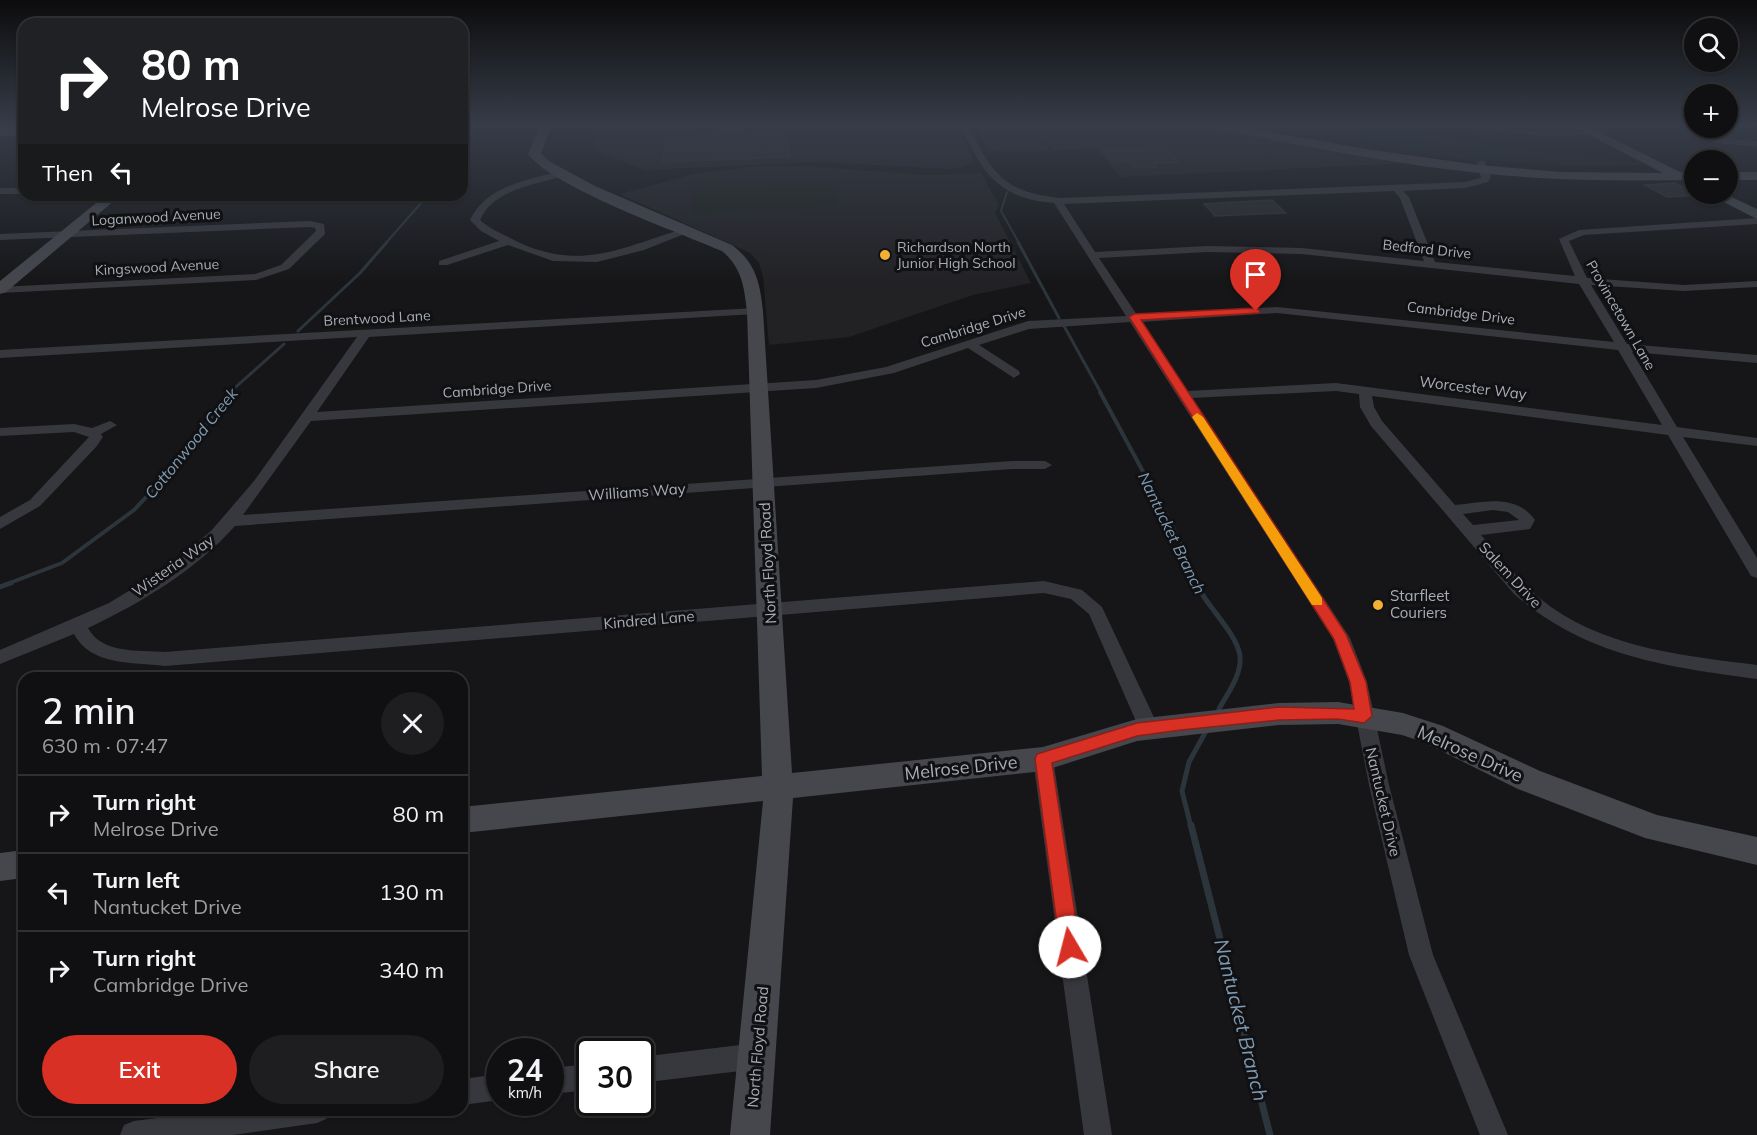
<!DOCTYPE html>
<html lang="en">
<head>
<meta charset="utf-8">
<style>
  body { margin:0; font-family:Mulish,sans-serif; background:#1e1e20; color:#f1f3f6; height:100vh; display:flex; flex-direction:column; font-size:22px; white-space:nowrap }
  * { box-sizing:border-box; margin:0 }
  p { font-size:20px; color:#9c9d9f }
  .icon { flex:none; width:33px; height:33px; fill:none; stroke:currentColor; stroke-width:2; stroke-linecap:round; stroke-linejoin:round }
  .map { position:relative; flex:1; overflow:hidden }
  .sheet { position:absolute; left:18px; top:672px; width:450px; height:444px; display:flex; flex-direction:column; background:#101012; border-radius:18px; box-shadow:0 2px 4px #0004,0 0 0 2px #303032 }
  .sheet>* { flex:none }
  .top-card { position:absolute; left:18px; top:18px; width:450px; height:183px; border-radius:18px; box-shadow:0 2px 4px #0004,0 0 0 2px #303032; background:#202124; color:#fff; overflow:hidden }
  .fabs { position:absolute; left:1684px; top:18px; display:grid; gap:12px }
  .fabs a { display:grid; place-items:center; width:54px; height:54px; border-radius:50%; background:#101012; box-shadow:0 2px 4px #0004,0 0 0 2px #303032; font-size:30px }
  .speed { position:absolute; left:486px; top:1038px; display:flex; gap:12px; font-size:30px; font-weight:700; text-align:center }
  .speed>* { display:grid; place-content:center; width:78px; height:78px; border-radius:50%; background:#101012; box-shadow:0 2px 4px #0004,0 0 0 2px #303032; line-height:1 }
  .speed small { font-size:15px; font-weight:400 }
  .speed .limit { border:3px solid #111; border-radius:9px; background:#fff; color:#111 }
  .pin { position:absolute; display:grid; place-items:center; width:51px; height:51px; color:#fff; margin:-62px -26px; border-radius:50% 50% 50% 0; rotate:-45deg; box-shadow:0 0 6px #0007 }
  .pin .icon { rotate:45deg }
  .me { position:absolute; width:66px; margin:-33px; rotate:352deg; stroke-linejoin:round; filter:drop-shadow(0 0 4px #0008) }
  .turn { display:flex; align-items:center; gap:21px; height:126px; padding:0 24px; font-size:27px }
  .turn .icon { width:78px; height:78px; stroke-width:2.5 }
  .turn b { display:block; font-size:42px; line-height:51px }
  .then { display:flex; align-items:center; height:57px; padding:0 24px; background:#0003; gap:12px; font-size:22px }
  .round { display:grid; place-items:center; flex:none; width:63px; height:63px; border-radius:32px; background:#1e1e20 }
  .headline { display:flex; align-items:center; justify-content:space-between; height:102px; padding:0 24px }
  h1 { font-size:36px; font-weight:600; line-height:45px }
  .cta { display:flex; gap:12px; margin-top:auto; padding:12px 24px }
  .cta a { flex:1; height:69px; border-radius:36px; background:#d93025; color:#fff; font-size:24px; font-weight:600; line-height:69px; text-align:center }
  .cta a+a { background:#1e1e20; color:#f1f3f6 }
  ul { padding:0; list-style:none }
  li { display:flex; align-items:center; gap:18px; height:78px; padding:0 24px; border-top:2px solid #303032 }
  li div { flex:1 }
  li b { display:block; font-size:22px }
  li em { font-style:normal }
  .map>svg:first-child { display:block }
  .built { fill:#222225 }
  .green { fill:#1c231d }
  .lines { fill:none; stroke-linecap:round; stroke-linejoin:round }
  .stream-far4 { stroke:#2c353c; stroke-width:2 }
  .stream-far3 { stroke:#2c353c; stroke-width:3 }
  .stream-far2 { stroke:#2c353c; stroke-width:4 }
  .stream-far1 { stroke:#2c353c; stroke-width:5 }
  .stream { stroke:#2c353c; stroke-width:7 }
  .building { fill:#29292c; stroke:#303034; stroke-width:1.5 }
  .street { fill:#37383d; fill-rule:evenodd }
  .secondary { fill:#45474d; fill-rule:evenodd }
  .route { fill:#d93025; stroke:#8d1f18; stroke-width:1.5 }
  .slow { fill:#f59e0b }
  .poi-dot { fill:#f2b134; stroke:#111113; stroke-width:2 }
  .labels { text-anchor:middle; stroke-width:6; stroke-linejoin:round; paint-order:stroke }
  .far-street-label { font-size:14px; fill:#a8adb8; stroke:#111113 }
  .far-poi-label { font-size:14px; fill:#a8adb8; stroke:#111113; text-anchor:start }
  .street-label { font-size:15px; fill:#a8adb8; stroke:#111113 }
  .poi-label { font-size:15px; fill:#a8adb8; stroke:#111113; text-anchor:start }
  .water-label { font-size:16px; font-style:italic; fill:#7f9bb3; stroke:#111113 }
  .near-street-label { font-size:18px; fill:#a8adb8; stroke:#111113 }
  .near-water-label { font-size:20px; font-style:italic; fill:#7f9bb3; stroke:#111113 }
</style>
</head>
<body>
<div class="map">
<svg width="1757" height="1135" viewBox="0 0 1757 1135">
  <rect width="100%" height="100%" fill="#161618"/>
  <g class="built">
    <polygon points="601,125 955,125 974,161 965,167 952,169 817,162 645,170 596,151 594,146"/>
    <polygon points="976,125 1033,125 1050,151 1014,152 988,150"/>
    <polygon points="1035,125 1196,125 1408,163 1121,177 1096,149 1052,150"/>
    <polygon points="758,166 803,166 927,175 981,173 999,205 995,213 1031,283 973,295 849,337 769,345 763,277 759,263 750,253 620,194 693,174"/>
  </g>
  <g class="green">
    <polygon points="1265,125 1364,125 1531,151 1640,162 1646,165 1556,165 1449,157"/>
    <polygon points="831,183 837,206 693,213 694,189"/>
  </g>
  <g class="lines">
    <g class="stream-far4">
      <polyline points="462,149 475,125"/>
      <polyline points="1007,192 1001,211 1019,243"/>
      <polyline points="386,243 428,195"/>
    </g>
    <g class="stream-far3">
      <polyline points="1018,242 1059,318"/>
      <polyline points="1064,326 1101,393"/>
      <polyline points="298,331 360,273 387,242"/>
      <polyline points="229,393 284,344"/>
    </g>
    <g class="stream-far2">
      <polyline points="1100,392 1173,527 1197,584"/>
      <polyline points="7,584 62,563 134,510 174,467 230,392"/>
    </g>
    <g class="stream-far1">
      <path d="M 1196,583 C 1206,606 1237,633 1240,656 C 1242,675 1227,694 1219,709"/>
      <polyline points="0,587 11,583"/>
      <polyline points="1191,827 1182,791 1189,762 1205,733"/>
    </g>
    <polyline class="stream" points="1191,825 1270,1135"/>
  </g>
  <g class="building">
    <polygon points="724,130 739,130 745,134 786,132 790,157 662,162 666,137 712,135"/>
    <polygon points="1166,148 1178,162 1153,163 1157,167 1134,168 1128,161 1112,162 1103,150"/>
    <polygon points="1675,183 1698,195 1667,197 1645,185"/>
    <polygon points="1272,200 1286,213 1215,216 1204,204"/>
  </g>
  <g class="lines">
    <g class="street">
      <path d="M 960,125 L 968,125 C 992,173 1004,193 1061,198 L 1465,182 L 1481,178 L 1477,162 L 1484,160 L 1491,176 L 1488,182 L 1465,188 L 1403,191 L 1409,197 L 1435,262 L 1575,276 L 1559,239 L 1579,230 L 1757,218 L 1757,224 L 1584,235 L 1569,241 L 1587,278 L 1684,285 L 1757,281 L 1757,287 L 1684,291 L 1591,285 L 1627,344 L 1757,355 L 1757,363 L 1632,352 L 1677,427 L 1757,438 L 1757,446 L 1683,437 L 1757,558 L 1757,578 L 1751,576 L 1668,435 L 1372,396 L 1374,407 L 1382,421 L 1455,505 C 1483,502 1516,493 1535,520 L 1530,529 L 1481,535 C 1503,560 1524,587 1551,607 C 1611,649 1687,656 1757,665 L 1757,679 C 1664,666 1588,657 1514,594 L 1371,426 L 1360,407 L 1359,394 L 1336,391 L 1192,398 L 1350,638 L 1367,682 L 1389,785 L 1433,955 L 1508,1135 L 1480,1135 L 1409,955 L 1369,785 L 1349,682 L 1333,639 L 1130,322 L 1029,329 L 979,345 L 1019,371 L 1020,374 L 1014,378 L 968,348 L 894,373 L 816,388 L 311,421 L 243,515 L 1012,461 L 1045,461 L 1052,465 L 1045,469 L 1012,469 L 235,526 C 196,570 141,603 88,628 C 102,654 138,650 165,652 L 1044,581 L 1082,590 L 1102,607 L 1159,728 L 1156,733 L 1149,736 L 1142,733 L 1139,728 L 1089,614 L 1071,599 L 1044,593 L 165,666 C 132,662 91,666 74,634 L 0,664 L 0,650 L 109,603 L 163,570 L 211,531 L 254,481 L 357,337 L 0,358 L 0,350 L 755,308 L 761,311 L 755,314 L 369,337 L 317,412 L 816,380 L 886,367 L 1028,321 L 1126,316 L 1054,203 C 997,198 983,173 960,125 ZM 1394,191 L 1400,198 L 1424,261 L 1302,248 L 1207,246 L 1095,252 L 1064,204 ZM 1207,252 L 1302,254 L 1579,284 L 1614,342 L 1277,307 L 1137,315 L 1099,258 ZM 1277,313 L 1618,350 L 1662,425 L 1336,383 L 1187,391 L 1141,322 ZM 1493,510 L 1508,512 L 1519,520 L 1473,525 L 1463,514 Z"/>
      <polygon points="1452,125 1539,132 1601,131 1605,133 1601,135 1539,136"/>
      <polygon points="1677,125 1688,125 1720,139 1757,141 1757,147 1716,143"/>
      <path d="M 560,171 L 565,174 L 563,176 C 534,185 494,189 480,220 C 491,230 507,236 520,243 C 585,272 626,245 687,228 L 692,231 L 644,250 L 597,262 L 553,261 L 508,245 L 447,265 L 439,265 L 439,261 L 499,241 L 481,231 L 470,220 C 486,186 527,180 560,171 Z"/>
      <rect x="0" y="188" width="24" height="6"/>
      <polygon points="310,221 324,224 325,234 289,269 256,280 0,293 0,287 255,274 281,265 316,231 315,228 310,227 0,240 0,234"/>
      <polygon points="110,421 117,425 101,434 103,437 96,447 40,506 0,529 0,517 30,500 89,437 74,432 0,436 0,428 74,424 92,428"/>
      <polygon points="1043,751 1050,753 1053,759 1112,1135 1084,1135 1033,759 1036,753"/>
      <polygon points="757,1043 766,1047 770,1056 766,1065 757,1069 640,1083 640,1057"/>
      <polygon points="590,1064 590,1090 550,1094 550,1068"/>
      <polygon points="500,1074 500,1100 462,1105 462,1079"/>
      <polygon points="218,1110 330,1110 326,1119 317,1123 233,1135 120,1135 124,1125 134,1121"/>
    </g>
    <g class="secondary">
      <path d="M 540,125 L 552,125 L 541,153 L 547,160 L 595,186 L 732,245 C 756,263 760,283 763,311 L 792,773 L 1043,747 L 1137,719 L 1279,703 L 1338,702 L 1403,713 L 1443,726 L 1540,771 L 1657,815 L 1757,837 L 1757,865 L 1645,838 L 1518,789 L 1423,742 L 1402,735 L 1338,724 L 1279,725 L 1137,741 L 1043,771 L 793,798 L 770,1135 L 730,1135 L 763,801 L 462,833 L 462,807 L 762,776 L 747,311 C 744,286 742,268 722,251 C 678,232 554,188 528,154 Z"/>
      <path d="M 1208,125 L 1233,125 L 1365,149 L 1479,165 L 1561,172 L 1663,173 L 1570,125 L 1585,125 L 1680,172 L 1695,172 L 1695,180 C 1623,181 1552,181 1480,173 C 1391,164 1302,145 1214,129 Z"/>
      <rect x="0" y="128" width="24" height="8"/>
      <rect x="1728" y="172" width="29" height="8"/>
      <polygon points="1708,194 1725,194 1757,209 1757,219"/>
      <polygon points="106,195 121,195 6,292 0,294 0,281"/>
      <polygon points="24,850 24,878 0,881 0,853"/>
    </g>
  </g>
  <linearGradient id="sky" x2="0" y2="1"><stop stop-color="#0c0c0d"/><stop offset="0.44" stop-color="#363c48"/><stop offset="1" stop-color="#363c48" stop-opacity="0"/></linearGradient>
  <rect width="1757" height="284" fill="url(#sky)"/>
  <polygon class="route" points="1256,308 1260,311 1259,313 1141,320 1346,634 1366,682 1372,716 1364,723 1338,719 1279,720 1181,730 1137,736 1052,763 1080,947 1077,954 1070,956 1063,954 1060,947 1035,759 1037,754 1137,723 1279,707 1354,709 1350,682 1334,639 1129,317 1134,314"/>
  <polygon class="slow" points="1197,413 1203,417 1322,598 1322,605 1312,605 1192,417"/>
  <g class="poi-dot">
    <circle cx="885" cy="255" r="6"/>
    <circle cx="1378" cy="605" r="6"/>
  </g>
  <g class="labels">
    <g class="far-street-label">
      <text transform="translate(156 217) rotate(-3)" y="5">Loganwood Avenue</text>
      <text transform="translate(1427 249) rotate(6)" y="5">Bedford Drive</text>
      <text transform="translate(157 267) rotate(-3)" y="5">Kingswood Avenue</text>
      <text transform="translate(1461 313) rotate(7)" y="5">Cambridge Drive</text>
      <text transform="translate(1621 315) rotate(60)" y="5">Provincetown Lane</text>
      <text transform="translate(377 318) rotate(-3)" y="5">Brentwood Lane</text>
      <text transform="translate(973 327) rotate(-17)" y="5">Cambridge Drive</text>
      <text transform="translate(497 389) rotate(-4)" y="5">Cambridge Drive</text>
    </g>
    <g class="far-poi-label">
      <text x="897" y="252">Richardson North<tspan x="897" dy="16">Junior High School</tspan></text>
    </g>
    <g class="street-label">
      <text transform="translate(1473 388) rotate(7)" y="5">Worcester Way</text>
      <text transform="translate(637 492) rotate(-4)" y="5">Williams Way</text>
      <text transform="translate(768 563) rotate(-93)" y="5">North Floyd Road</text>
      <text transform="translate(173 566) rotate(-35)" y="5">Wisteria Way</text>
      <text transform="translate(1510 575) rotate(47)" y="5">Salem Drive</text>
      <text transform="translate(649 620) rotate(-5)" y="5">Kindred Lane</text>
      <text transform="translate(1383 802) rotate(77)" y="5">Nantucket Drive</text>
      <text transform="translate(758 1047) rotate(-85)" y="5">North Floyd Road</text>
    </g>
    <g class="poi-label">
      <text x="1390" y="601">Starfleet<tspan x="1390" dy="17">Couriers</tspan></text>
    </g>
    <g class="water-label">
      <text transform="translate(191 443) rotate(-51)" y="6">Cottonwood Creek</text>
      <text transform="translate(1172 533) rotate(64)" y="6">Nantucket Branch</text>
    </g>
    <g class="near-street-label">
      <text transform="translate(1470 754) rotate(24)" y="6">Melrose Drive</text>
      <text transform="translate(961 768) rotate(-6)" y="6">Melrose Drive</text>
    </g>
    <g class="near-water-label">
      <text transform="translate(1241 1020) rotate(76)" y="7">Nantucket Branch</text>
    </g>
  </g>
</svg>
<div class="fabs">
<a><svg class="icon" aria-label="search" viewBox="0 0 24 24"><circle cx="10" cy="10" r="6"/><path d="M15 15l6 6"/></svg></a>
<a>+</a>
<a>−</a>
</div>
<div class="speed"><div>24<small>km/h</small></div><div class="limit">30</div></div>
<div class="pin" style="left:1256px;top:311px;background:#d93025"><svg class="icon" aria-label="arrive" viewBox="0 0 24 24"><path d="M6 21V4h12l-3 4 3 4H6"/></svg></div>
<svg class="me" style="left:1070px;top:947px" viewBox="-20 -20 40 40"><circle r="19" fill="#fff"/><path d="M0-13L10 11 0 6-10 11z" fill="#d93025"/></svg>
<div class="top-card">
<div class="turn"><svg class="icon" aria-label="right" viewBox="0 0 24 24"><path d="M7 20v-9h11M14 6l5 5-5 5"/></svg><div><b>80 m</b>Melrose Drive</div></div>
<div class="then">Then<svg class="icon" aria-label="left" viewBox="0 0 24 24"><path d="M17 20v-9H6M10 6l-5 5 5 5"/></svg></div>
</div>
<section class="sheet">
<div class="headline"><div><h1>2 min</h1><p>630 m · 07:47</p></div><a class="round"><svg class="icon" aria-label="close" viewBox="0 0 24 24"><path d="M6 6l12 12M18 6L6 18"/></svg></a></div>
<ul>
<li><svg class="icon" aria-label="right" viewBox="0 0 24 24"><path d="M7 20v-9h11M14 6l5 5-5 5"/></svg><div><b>Turn right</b><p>Melrose Drive</p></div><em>80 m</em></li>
<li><svg class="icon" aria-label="left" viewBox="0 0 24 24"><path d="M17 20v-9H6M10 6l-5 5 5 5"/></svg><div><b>Turn left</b><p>Nantucket Drive</p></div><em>130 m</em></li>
<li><svg class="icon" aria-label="right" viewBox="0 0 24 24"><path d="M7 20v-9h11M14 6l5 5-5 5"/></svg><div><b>Turn right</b><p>Cambridge Drive</p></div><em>340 m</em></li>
</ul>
<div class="cta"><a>Exit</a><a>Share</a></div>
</section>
</div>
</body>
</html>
